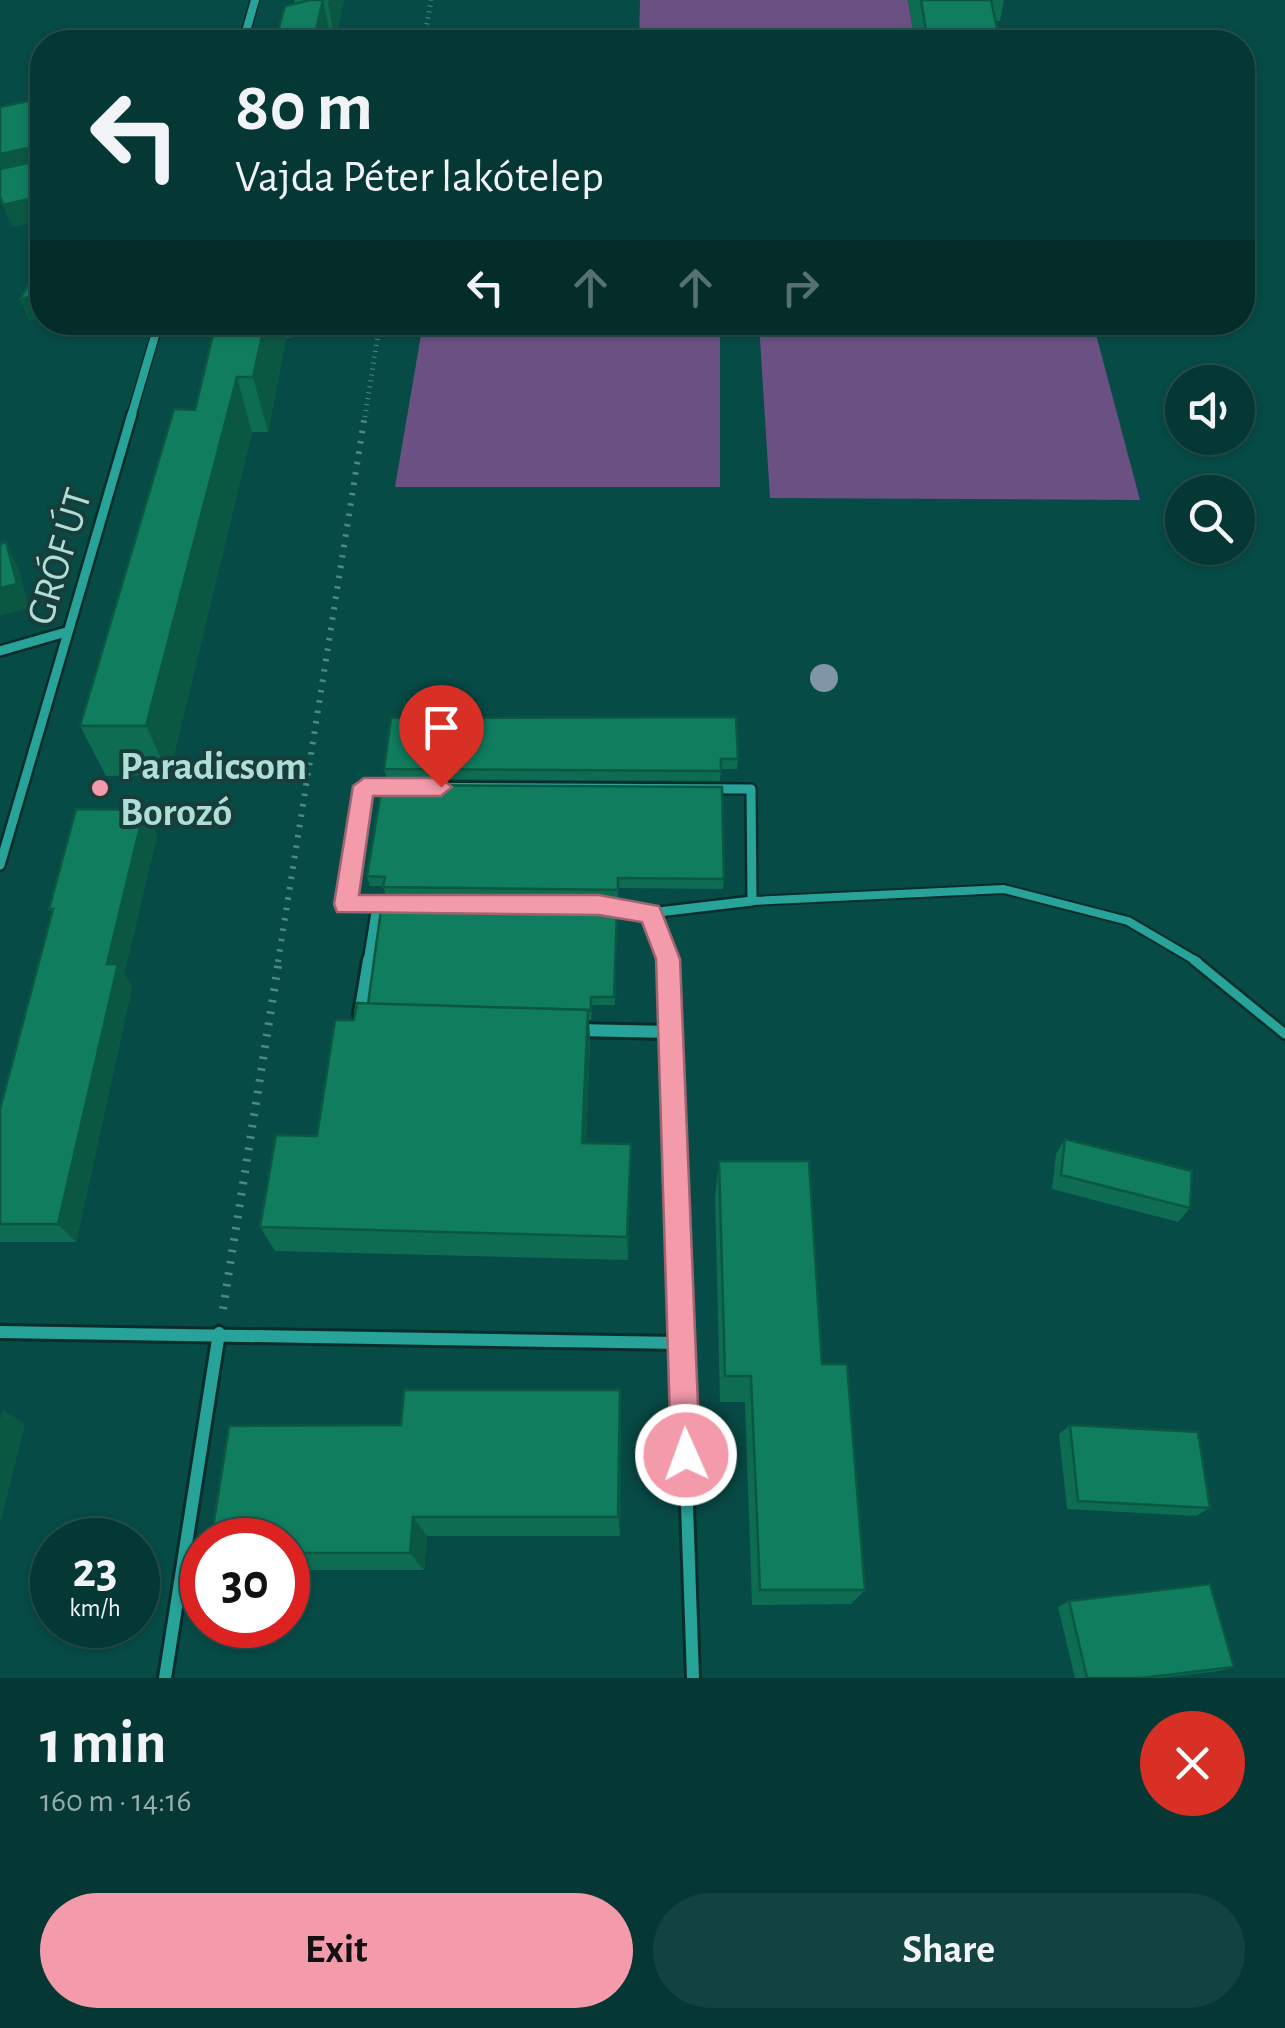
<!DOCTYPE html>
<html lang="en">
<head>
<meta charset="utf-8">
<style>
  body { margin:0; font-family:"Alegreya Sans",sans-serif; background:#134340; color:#f1f3f6; height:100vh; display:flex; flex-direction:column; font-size:38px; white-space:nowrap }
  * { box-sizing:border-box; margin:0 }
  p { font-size:32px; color:#97acac }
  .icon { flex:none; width:55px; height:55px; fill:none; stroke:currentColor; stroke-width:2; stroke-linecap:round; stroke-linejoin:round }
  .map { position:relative; height:1678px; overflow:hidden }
  .drawer { display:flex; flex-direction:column; background:#053834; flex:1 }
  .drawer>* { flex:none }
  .top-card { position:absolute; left:30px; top:30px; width:1225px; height:305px; border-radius:40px; box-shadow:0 2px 8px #0004,0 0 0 2px #26524f; background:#053834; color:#f1f3f6; overflow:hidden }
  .tools { position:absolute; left:1165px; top:365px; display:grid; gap:20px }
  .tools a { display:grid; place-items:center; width:90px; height:90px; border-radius:50%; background:#053834; box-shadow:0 2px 8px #0004,0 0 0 2px #26524f; font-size:50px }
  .speed { position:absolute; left:30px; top:1518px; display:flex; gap:20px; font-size:50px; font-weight:700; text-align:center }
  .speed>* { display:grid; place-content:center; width:130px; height:130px; border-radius:50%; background:#053834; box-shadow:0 2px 8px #0004,0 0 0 2px #26524f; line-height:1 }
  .speed small { font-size:25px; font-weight:400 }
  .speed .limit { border:15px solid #d22; background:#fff; color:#111 }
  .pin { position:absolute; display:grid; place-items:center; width:85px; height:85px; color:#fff; margin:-102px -42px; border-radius:50% 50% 50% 0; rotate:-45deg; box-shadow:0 0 10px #0007 }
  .pin .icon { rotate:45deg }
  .me { position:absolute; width:110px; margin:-55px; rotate:358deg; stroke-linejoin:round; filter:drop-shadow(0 0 8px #0008) }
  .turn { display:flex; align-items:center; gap:35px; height:210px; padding:0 40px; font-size:45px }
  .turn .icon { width:130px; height:130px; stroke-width:2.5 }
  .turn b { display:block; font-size:70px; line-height:85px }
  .lanes { display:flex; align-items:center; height:95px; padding:0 40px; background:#0003; justify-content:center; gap:50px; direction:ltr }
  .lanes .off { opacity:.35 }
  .round { display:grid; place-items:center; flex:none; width:105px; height:105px; border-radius:52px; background:#134340 }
  .summary { display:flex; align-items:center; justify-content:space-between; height:170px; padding:0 40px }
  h1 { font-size:60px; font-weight:700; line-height:75px }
  .primary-button { display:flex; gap:20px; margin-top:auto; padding:20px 40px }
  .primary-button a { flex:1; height:115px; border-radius:60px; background:#f39aab; color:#111; font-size:40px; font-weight:700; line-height:115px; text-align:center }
  .primary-button a+a { background:#134340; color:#f1f3f6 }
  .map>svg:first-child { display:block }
  .green { fill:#6b5083 }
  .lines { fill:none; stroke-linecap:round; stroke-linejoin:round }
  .lane-far1-casing { stroke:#082d2a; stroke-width:12 }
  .lane-casing { stroke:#082d2a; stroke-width:14 }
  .street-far2-casing { stroke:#082d2a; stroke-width:11 }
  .street-far1-casing { stroke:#082d2a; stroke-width:14 }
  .street-casing { stroke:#082d2a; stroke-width:18 }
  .path-far2 { stroke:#4d8983; stroke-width:5; stroke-dasharray:1 5; stroke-linecap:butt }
  .path-far1 { stroke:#4d8983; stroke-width:6; stroke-dasharray:2.5 8; stroke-linecap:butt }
  .path { stroke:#4d8983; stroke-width:8; stroke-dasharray:2.5 9; stroke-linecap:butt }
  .lane-far1 { stroke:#28a399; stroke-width:8 }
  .lane { stroke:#28a399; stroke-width:9 }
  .street-far2 { stroke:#28a399; stroke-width:8 }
  .street-far1 { stroke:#28a399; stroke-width:9 }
  .street { stroke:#28a399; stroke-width:12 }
  .tree { fill:#8095a6 }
  .wall { fill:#0d6c51 }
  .shaded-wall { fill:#0a5842 }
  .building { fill:#0f7d5e; stroke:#0a5842; stroke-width:2.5 }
  .route { fill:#f39aab; stroke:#9e646f; stroke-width:2.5 }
  .poi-dot { fill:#f39aab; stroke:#193d39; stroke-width:4 }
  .labels { text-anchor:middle; stroke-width:8; stroke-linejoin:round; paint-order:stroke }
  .street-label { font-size:40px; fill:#added8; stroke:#193d39 }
  .poi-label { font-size:40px; font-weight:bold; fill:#added8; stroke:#193d39; text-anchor:start }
</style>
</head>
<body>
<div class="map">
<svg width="1285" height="1678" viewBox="0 0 1285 1678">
  <rect width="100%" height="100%" fill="#074b46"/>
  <g class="green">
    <polygon points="640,0 908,0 915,42 639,42"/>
    <polygon points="423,323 720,323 720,487 395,487"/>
    <polygon points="759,323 1093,323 1140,500 770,498"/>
  </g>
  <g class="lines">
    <g class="lane-far1-casing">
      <polyline id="lane-far1" points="752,901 1004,889 1128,921 1198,962"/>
    </g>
    <g class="lane-casing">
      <polyline id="lane" points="1194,960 1285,1034"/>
    </g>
    <g class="street-far2-casing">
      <g id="street-far2">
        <polyline points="243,42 255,0"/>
        <polyline points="131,417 159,322"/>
      </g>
    </g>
    <g class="street-far1-casing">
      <g id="street-far1">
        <polyline points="0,651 66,632"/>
        <polygon points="364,787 751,789 752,901 650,913 599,905 346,904"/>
        <polyline points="0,865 132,414"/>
        <polyline points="650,913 668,962"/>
        <polyline points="368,962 377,906"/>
      </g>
    </g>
    <g class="street-casing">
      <g id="street">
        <polyline points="668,960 693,1678"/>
        <polyline points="360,1014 369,960"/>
        <polyline points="576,1030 671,1032"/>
        <polyline points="0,1332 681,1343"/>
        <polyline points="165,1678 219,1333"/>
      </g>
    </g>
    <g class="path-far2">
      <polyline points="424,42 431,0"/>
      <polyline points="365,417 380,322"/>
    </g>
    <polyline class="path-far1" points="278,962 365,414"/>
    <polyline class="path" points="223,1309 279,960"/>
    <use href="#lane-far1" class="lane-far1"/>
    <use href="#lane" class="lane"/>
    <use href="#street-far2" class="street-far2"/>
    <use href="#street-far1" class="street-far1"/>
    <use href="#street" class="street"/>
  </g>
  <circle class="tree" cx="824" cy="678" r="14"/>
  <g class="wall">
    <polygon points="294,0 344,0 335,42 275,42 295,4"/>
    <polygon points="908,0 1004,0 1000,21 995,21 1000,42 915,42"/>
    <polygon points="42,98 42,220 12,227"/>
    <polygon points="216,322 294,322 291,338 286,338 268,432 252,432 169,775 106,776 80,726 195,410"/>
    <polygon points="738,759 737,769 721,769 720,781 387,779 384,769"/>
    <polygon points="157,835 124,974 132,987 76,1242 0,1242 0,1109 52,913 49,909"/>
    <polygon points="367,876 724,879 723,889 618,888 618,900 386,896 383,886 370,886"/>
    <polygon points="617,907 615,1005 592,1005 591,1020 589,1020 590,1040 586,1143 631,1144 628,1260 275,1251 260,1227 317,1136 354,1020 368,1004"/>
    <polygon points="1065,1139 1190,1208 1178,1222 1052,1189 1056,1154"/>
    <polygon points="719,1161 822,1364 865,1590 851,1604 752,1605 745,1402 720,1402 715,1197"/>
    <polygon points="621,1416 620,1536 427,1536 424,1570 288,1570 288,1540 401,1425"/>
    <polygon points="1070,1425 1210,1508 1196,1516 1067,1509 1059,1434"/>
    <polygon points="1069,1601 1234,1667 1219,1671 1159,1678 1075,1678 1058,1607"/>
  </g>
  <g class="shaded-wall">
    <polygon points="323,0 332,42 313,42"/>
    <polygon points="329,0 344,0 335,42 328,3"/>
    <polygon points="32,147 40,169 0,178 0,154"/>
    <polygon points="42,196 42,220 12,227 3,205"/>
    <polygon points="42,294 42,318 29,321 20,299"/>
    <polygon points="79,322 91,322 84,336"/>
    <polygon points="265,322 282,322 286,338 268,432 253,377"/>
    <polygon points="287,322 294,322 291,338"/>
    <polygon points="237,377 252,432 169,775 146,726"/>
    <polygon points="6,542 18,567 29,608 0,616 0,588"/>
    <polygon points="144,810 157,835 124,974 132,987 76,1242 58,1224 107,964"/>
    <polygon points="588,1010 590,1040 585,1169 582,1143"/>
    <polygon points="631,1144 631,1171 628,1260 627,1237"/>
    <polygon points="620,1390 621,1416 620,1536 618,1517"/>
    <polygon points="3,1410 25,1424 0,1524 0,1420"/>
    <polygon points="413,1517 427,1536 424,1570 410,1553"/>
  </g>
  <g class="building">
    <polygon points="311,0 323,0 313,42 275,42 285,6"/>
    <polygon points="921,0 991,0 1000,42 928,42"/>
    <polygon points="42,98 42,196 3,205 0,196 0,169 37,161 41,152 32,147 0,154 0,107"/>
    <polygon points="42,262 42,294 20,299"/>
    <polygon points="216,322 265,322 253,377 237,377 146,726 80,726 174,409 195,410"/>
    <polygon points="6,542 17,584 0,588 0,544"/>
    <polygon points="736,717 738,759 721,759 721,771 384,769 391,718"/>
    <polygon points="382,785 722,787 724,879 618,878 618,890 383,887 385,877 367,876"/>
    <polygon points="76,809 144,810 107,964 118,964 58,1224 0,1224 0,1109 53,909 49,909"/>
    <polygon points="382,903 617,907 614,997 591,997 591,1011 588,1010 368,1004"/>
    <polygon points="357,1003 588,1010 582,1143 631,1144 627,1237 260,1227 276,1135 317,1136 335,1020 354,1020"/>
    <polygon points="1065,1139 1192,1171 1190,1208 1061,1175"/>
    <polygon points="719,1161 809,1161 822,1364 847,1364 865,1590 760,1590 751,1376 725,1376"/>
    <polygon points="404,1390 620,1390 618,1517 413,1517 410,1553 288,1553 288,1540 211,1540 229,1426 401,1425"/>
    <polygon points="1070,1425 1198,1432 1210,1508 1078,1501"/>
    <polygon points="1210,1584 1234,1667 1141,1678 1087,1678 1069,1601"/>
  </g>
  <polygon class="route" points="364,778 441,778 452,787 441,796 373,796 359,895 599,895 659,906 662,913 680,959 700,1455 696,1465 686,1470 675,1465 671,1455 656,959 642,922 599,915 337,912 334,904 353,786"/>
  <circle class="poi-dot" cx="100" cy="788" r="10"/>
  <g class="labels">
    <g class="street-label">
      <text transform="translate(58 556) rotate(-73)" y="14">GRÓF ÚT</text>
    </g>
    <g class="poi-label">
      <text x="120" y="779">Paradicsom<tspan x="120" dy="46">Borozó</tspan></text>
    </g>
  </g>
</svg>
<div class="tools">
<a><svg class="icon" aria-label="sound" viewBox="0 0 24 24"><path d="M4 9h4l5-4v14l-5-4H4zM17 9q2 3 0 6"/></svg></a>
<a><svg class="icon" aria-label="search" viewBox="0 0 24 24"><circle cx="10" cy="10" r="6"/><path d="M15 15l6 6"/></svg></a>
</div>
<div class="speed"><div>23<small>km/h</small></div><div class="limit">30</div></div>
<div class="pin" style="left:441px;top:787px;background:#d93025"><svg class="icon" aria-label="arrive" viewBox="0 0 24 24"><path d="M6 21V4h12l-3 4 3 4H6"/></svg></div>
<svg class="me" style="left:686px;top:1455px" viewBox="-20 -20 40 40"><circle r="17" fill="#f39aab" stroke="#fff" stroke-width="3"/><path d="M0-11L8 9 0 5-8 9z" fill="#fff"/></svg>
<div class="top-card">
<div class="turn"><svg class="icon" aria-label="left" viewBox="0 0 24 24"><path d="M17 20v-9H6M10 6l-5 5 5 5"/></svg><div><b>80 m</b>Vajda Péter lakótelep</div></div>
<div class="lanes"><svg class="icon" aria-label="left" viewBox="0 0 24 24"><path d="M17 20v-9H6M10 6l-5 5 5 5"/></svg><svg class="icon off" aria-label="ahead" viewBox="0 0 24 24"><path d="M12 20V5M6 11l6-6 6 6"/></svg><svg class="icon off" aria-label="ahead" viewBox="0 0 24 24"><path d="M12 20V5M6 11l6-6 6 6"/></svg><svg class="icon off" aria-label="right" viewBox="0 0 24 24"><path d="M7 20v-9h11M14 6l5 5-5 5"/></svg></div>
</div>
</div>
<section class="drawer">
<div class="summary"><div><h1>1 min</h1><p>160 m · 14:16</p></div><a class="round" style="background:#d93025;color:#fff"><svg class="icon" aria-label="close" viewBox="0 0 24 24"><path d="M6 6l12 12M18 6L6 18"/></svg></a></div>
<div class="primary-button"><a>Exit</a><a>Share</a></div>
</section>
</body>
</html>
